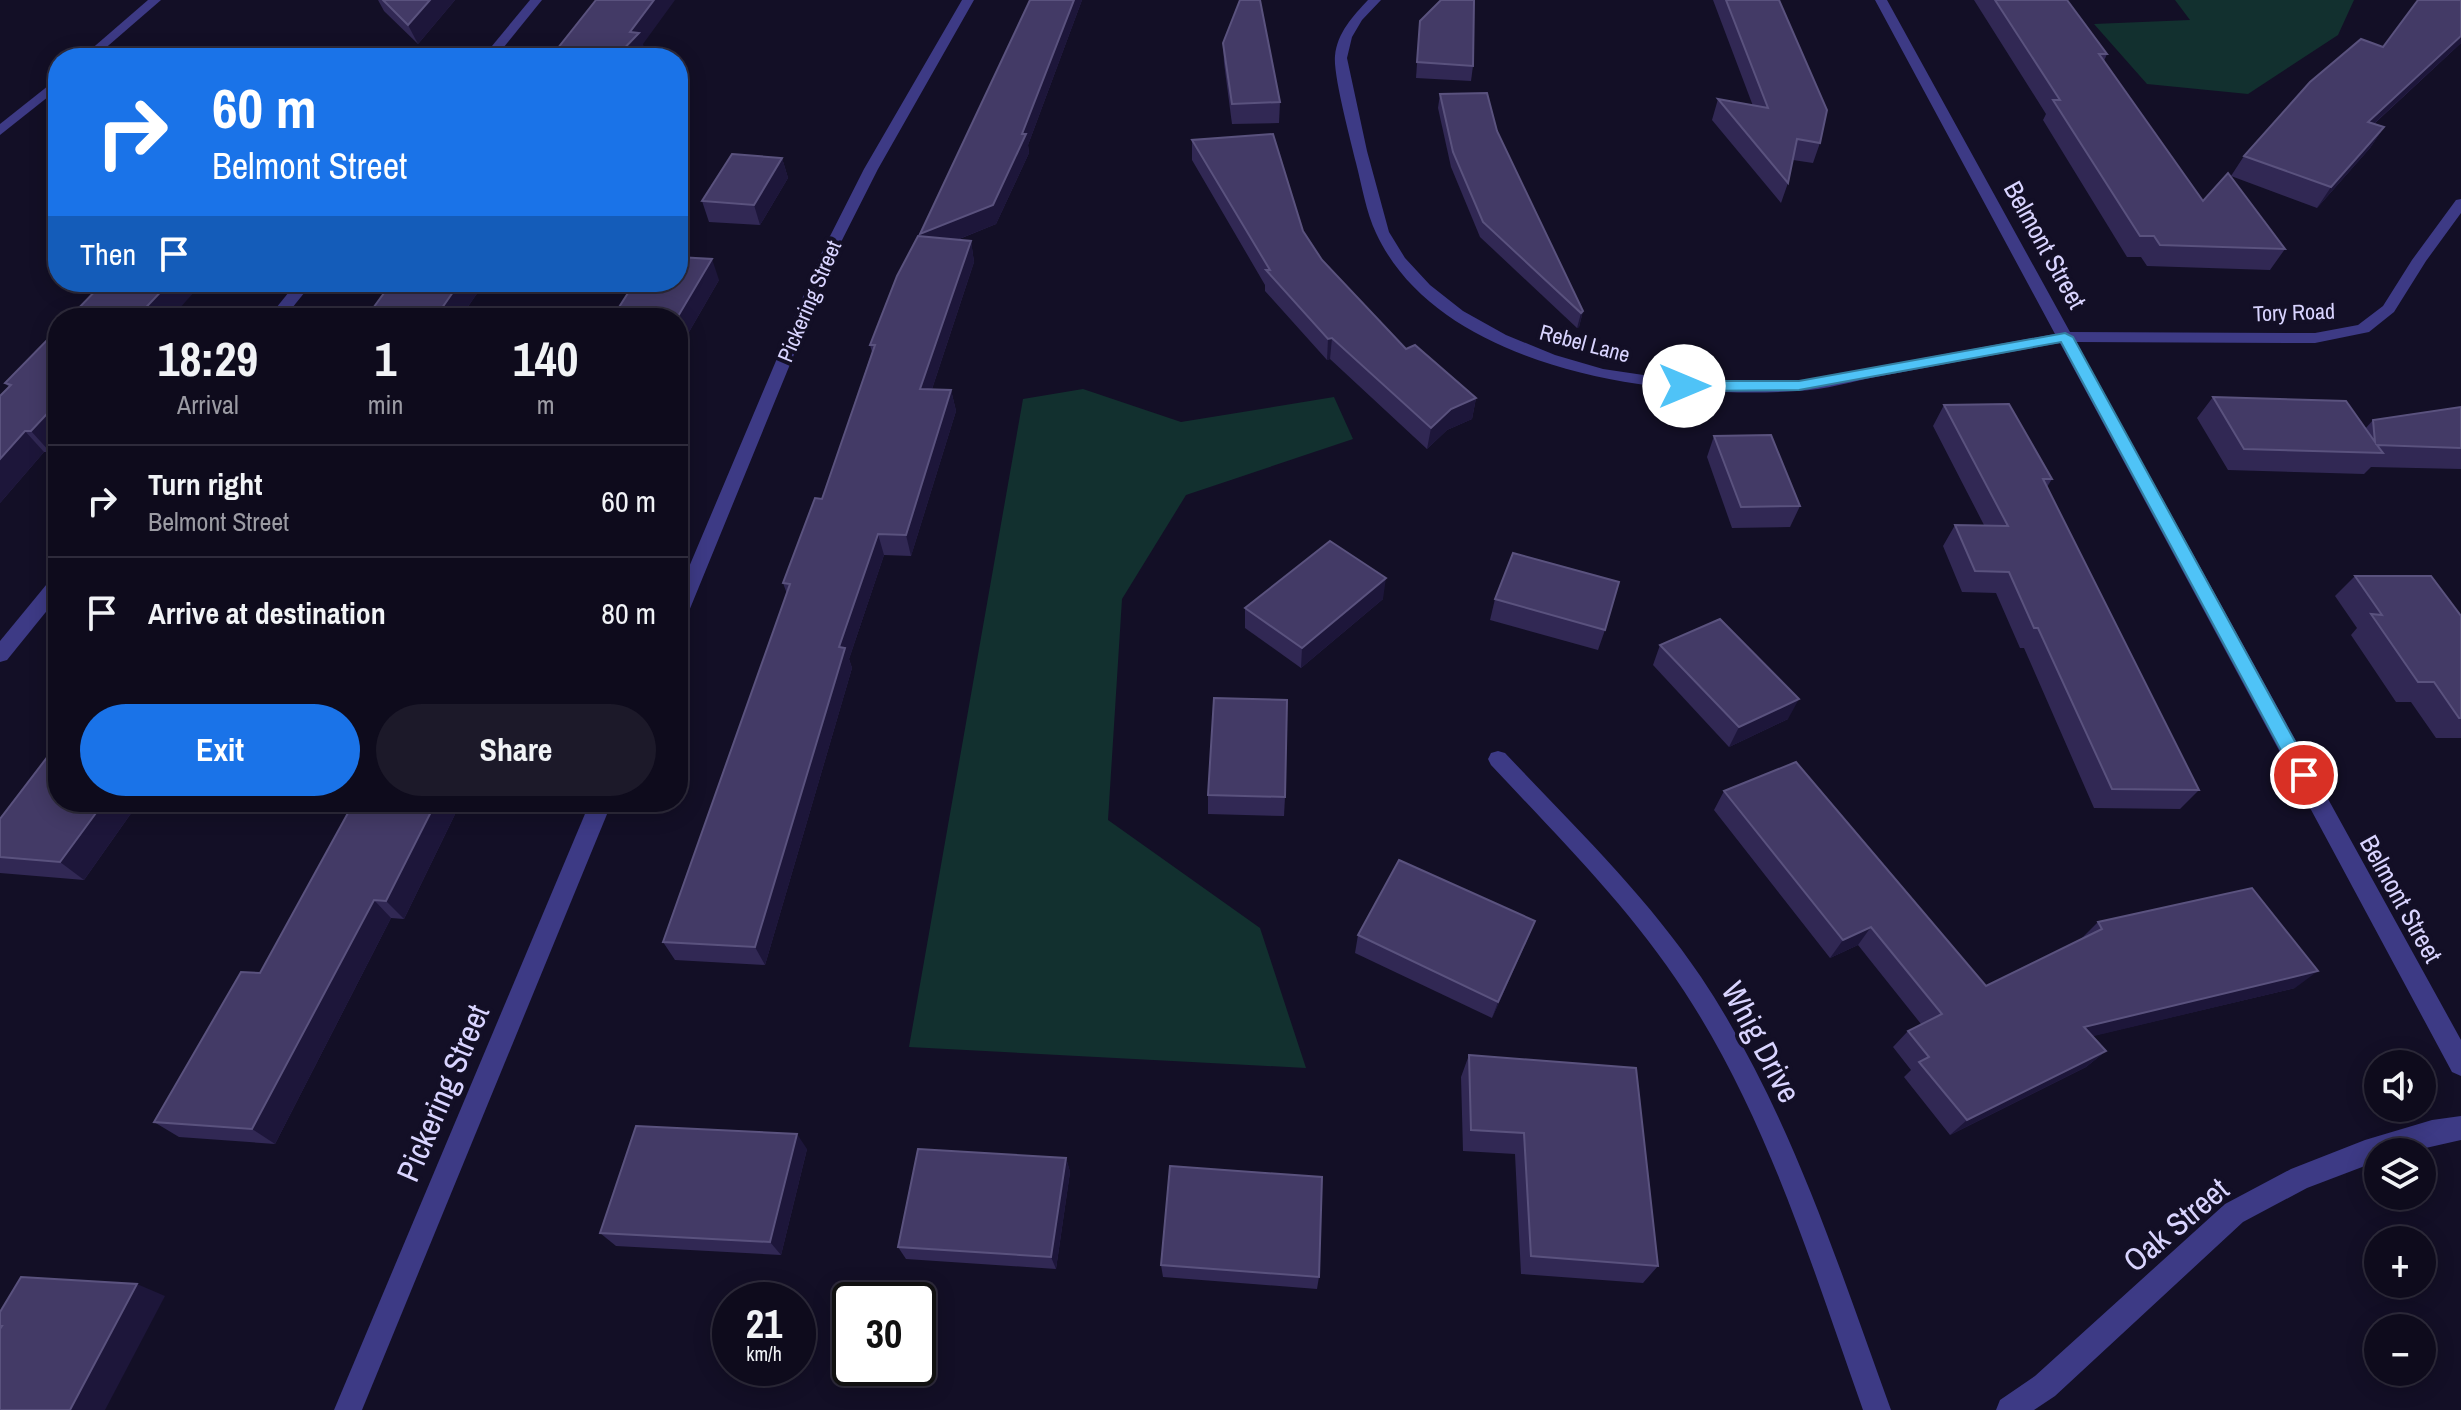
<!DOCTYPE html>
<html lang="en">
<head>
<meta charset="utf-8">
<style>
  body { margin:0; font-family:"Archivo Narrow",sans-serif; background:#1c1929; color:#f1f3f6; height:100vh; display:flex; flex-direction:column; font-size:30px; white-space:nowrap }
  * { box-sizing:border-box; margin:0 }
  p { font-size:26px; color:#9b9ba3 }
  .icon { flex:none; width:44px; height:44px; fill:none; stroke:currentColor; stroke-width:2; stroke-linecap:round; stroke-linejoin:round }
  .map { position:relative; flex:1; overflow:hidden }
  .sheet { position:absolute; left:48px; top:308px; width:640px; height:504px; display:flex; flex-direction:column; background:#0e0b1c; border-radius:32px; box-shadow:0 4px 20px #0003,0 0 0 2px #2e2b3b }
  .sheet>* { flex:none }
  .hud { position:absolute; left:48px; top:48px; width:640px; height:244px; border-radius:32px; box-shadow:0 4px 20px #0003,0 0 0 2px #2e2b3b; background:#1a73e8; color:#fff; overflow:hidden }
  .fabs { position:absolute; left:2364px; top:1050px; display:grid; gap:16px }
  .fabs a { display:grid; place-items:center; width:72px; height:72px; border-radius:50%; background:#0e0b1c; box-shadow:0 4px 20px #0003,0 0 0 2px #2e2b3b; font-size:40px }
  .speed { position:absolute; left:712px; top:1282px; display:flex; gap:16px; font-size:40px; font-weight:700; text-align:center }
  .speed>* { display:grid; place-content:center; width:104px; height:104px; border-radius:50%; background:#0e0b1c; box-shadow:0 4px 20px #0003,0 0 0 2px #2e2b3b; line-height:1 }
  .speed small { font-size:20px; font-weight:400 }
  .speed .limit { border:4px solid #111; border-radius:12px; background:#fff; color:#111 }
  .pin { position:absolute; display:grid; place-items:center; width:68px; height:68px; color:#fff; margin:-34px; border:4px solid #fff; border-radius:50%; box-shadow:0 2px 8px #0007 }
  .me { position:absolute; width:88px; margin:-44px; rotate:90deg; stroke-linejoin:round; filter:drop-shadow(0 0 6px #0008) }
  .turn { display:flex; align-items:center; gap:28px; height:168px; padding:0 32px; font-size:36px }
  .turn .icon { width:104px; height:104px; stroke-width:2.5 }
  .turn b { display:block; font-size:56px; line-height:68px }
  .then { display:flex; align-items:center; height:76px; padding:0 32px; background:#0003; gap:16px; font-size:30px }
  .eta { display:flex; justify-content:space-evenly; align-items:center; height:136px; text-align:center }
  .eta b { font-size:48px; font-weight:800; line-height:56px }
  .cta { display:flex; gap:16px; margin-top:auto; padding:16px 32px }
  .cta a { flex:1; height:92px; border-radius:48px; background:#1a73e8; color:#fff; font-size:32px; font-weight:800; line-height:92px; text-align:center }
  .cta a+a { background:#1c1929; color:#f1f3f6 }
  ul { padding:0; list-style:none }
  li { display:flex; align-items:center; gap:24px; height:112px; padding:0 32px; border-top:2px solid #2e2b3b }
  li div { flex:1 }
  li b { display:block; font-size:30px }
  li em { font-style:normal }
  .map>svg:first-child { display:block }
  .green { fill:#12302f }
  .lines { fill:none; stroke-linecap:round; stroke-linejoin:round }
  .minor { fill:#3d3a85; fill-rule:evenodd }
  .wall { fill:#312854 }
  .shaded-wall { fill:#1d163a }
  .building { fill:#433a66; stroke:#5a527e; stroke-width:2 }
  .route { fill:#4fc3f7; stroke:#337fa1; stroke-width:2 }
  .labels { text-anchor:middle; stroke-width:8; stroke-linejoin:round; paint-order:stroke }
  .far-street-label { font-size:22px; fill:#d9d4ff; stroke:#130f26 }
  .street-label { font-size:26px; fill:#d9d4ff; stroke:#130f26 }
  .near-street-label { font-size:32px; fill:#d9d4ff; stroke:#130f26 }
</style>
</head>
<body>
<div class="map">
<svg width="2461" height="1410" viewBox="0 0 2461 1410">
  <rect width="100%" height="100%" fill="#130f26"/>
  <g class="green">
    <polygon points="2175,0 2354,0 2338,35 2248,94 2147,84 2094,24 2190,20"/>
    <polygon points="1083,389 1181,422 1334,397 1353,439 1186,495 1122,599 1108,820 1260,928 1306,1068 909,1047 1023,399"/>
  </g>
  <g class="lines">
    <g class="minor">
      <polygon points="148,0 161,0 94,58 81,58"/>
      <polygon points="530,0 542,0 495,58 482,58"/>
      <polygon points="962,0 974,0 878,169 836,252 687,616 678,623 678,593 822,252 864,169"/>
      <path d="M 1368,0 L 1381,0 L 1362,20 L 1352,37 L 1347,58 L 1367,151 L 1389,232 L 1405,258 L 1430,285 L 1463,311 L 1506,335 L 1555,355 L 1603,369 L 1684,381 L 1799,381 L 2055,334 L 1875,0 L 1887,0 L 2070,332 L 2315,333 L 2358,325 L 2383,306 L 2412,260 L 2456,200 L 2461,199 L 2461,213 L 2426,261 L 2394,312 L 2369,332 L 2315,343 L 2076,342 L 2461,1040 L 2461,1076 L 2452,1072 L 2060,343 C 2000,354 1940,365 1881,376 C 1853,381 1825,390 1797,391 C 1664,400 1440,371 1376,233 C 1366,212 1362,186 1356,163 C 1351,142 1333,75 1335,56 C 1337,33 1353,16 1368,0 Z"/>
      <polygon points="58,78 58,89 0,135 0,124"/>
      <polygon points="297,282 313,282 284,318 268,318"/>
      <polygon points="58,577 58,597 7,660 0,662 0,641 51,579"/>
      <path d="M 1498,751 L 1505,753 C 1573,825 1646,895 1701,977 C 1789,1109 1837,1262 1891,1410 L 1863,1410 C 1812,1267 1768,1119 1684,991 C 1630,908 1558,837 1491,765 L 1488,759 L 1491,753 Z"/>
      <polygon points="590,802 612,802 362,1410 334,1410"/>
      <polygon points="2461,1116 2461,1140 2408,1152 2378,1152 2378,1161 2307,1188 2243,1222 2055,1396 2034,1410 1996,1410 2000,1400 2035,1376 2225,1204 2291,1169 2365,1140 2432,1120"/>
    </g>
  </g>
  <g class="wall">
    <polygon points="378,0 455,0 418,44 384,11"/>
    <polygon points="1030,0 1082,0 1028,145 1029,153 996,224 957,240 971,241 974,262 932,389 951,390 956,411 911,556 884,555 849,659 852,668 765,965 675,960 663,942 787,594 783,583 822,499 872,352 870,345"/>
    <polygon points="1713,0 1779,0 1820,143 1813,163 1793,160 1788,183 1781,203 1712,120 1718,99 1753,106"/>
    <polygon points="1974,0 2067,0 2107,54 2104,61 2203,201 2285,249 2270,270 2147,266 2141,257 2127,257 2043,120 2046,114"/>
    <polygon points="2461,0 2461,43 2374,124 2384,127 2370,148 2317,208 2231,176 2244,156 2383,47"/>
    <polygon points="1420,21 1473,66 1471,81 1416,78"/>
    <polygon points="1223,43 1280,102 1279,123 1232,124 1224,63"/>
    <polygon points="1440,94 1583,311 1579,327 1577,328 1480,237 1451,167 1438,108"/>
    <polygon points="1192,140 1303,231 1322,260 1406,349 1476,398 1472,419 1447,430 1427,449 1330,359 1327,360 1265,291 1265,285 1192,160"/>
    <polygon points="782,158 788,178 760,225 709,222 702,201"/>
    <polygon points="719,280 678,351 678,318 615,318 614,315"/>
    <polygon points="485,282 460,318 375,318 371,311"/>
    <polygon points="58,329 50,452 44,452 0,503 9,387 5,383"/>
    <polygon points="2213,397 2365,429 2373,420 2461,407 2461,469 2371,467 2364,474 2228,470 2197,418"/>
    <polygon points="1944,405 2052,479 2047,487 2199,790 2180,809 2094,808 2024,648 2020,648 1996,593 1962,592 1943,546 1955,525 1984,525 1933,426"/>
    <polygon points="1714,436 1800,506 1790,527 1732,528 1707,457"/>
    <polygon points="2355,576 2461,616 2461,738 2436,738 2411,702 2396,702 2351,635 2357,628 2335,596"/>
    <polygon points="1383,599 1301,668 1245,628 1245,608"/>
    <polygon points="1495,599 1605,630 1598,650 1490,620"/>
    <polygon points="1660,645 1788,719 1729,747 1653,665"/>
    <polygon points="1724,791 1986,986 2080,940 2098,922 2295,988 2092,1036 2106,1051 2086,1067 1950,1135 1904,1077 1911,1070 1893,1047 1908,1031 1921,1024 1858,945 1830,958 1714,810"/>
    <polygon points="1208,795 1285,797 1284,816 1208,814"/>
    <polygon points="58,802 139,802 84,880 0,873 0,819"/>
    <polygon points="354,802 461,802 404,919 391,918 275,1144 179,1137 154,1122 260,973"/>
    <polygon points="1535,921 1528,938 1492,1018 1355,953 1358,935"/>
    <polygon points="1469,1055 1658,1266 1643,1283 1521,1274 1515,1154 1463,1151 1461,1077"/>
    <polygon points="807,1149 781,1255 616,1246 600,1233"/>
    <polygon points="1066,1158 1070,1172 1056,1269 906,1259 898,1247"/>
    <polygon points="1161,1265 1319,1277 1317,1289 1163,1277"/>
  </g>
  <g class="shaded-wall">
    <polygon points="430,0 455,0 418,44 408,25"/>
    <polygon points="654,0 675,0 643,44 646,53 641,58 615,58 630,32"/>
    <polygon points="1074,0 1082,0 1028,145 1029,153 996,224 924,253 920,234 1022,134"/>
    <polygon points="2461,36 2461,43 2354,142 2368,122"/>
    <polygon points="2384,127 2370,148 2317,208 2331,187"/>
    <polygon points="782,158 788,178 760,225 754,205"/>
    <polygon points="971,241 974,262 925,410 920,389"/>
    <polygon points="712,259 719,280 678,351 678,318 677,318"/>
    <polygon points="170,282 203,282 171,318 136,318"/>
    <polygon points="460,282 485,282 460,318 435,318"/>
    <polygon points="1583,311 1579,327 1577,328 1581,313"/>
    <polygon points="1332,338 1330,359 1327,360 1328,339"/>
    <polygon points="951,390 956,411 911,556 906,535"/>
    <polygon points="1476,398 1472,419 1447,430 1427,449 1431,428 1451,409"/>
    <polygon points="58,402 58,443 50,452 31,431"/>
    <polygon points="25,431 44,452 0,503 0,459"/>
    <polygon points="878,534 884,555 849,659 852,668 765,965 755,947 839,647"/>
    <polygon points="1386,578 1383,599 1301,668 1302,648"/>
    <polygon points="1799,699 1788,719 1729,747 1739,727"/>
    <polygon points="104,802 139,802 84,880 60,862"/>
    <polygon points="436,802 461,802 404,919 386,901"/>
    <polygon points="374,900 391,918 275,1144 252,1129"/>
    <polygon points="1535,921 1528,938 1492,1018 1498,1002"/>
    <polygon points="1871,927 1858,945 1830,958 1843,940"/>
    <polygon points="2318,971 2295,988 2065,1043 2084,1027"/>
    <polygon points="2106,1051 2086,1067 1950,1135 1967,1120"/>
    <polygon points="797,1134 807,1149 781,1255 770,1242"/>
    <polygon points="1066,1158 1070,1172 1056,1269 1051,1257"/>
    <polygon points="137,1284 165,1296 105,1410 70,1410"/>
  </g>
  <g class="building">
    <polygon points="383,0 430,0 408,25"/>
    <polygon points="596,0 654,0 630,32 639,33 615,58 550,58"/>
    <polygon points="1030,0 1074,0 1022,134 1026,134 993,205 920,234"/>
    <polygon points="1240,0 1260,0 1280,102 1232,104 1223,43"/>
    <polygon points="1441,0 1474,0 1473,66 1417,62 1420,21"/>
    <polygon points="1726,0 1779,0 1827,110 1820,143 1797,139 1788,183 1718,99 1768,108"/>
    <polygon points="1995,0 2067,0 2107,54 2099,54 2203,201 2228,173 2285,249 2160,245 2154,236 2140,236 2053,100 2060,100"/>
    <polygon points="2418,0 2461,0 2461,36 2368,122 2384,127 2331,187 2244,156 2310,82 2361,39 2383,47"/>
    <polygon points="1487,93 1497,131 1583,311 1581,313 1483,222 1453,152 1440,94"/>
    <polygon points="1273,134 1303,231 1322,260 1406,349 1415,345 1476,398 1451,409 1431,428 1332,338 1328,339 1266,270 1270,270 1192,140"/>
    <polygon points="732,154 782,158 754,205 702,201"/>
    <polygon points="918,236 971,241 920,389 951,390 906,535 878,534 839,647 845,648 755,947 663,942 790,584 783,583 815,498 822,499 875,345 870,345 897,276"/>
    <polygon points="678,257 712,259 677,318 625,318 626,315 614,315 635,282 678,282"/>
    <polygon points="104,282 170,282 136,318 69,318"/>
    <polygon points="392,282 460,282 435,318 377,318 382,311 371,311"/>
    <polygon points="58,329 58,402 31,431 25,431 0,459 0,396 11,385 5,383"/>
    <polygon points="2213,397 2346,401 2375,442 2373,420 2461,407 2461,448 2377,445 2383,453 2244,449"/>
    <polygon points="2009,404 2052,479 2043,479 2199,790 2112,789 2038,628 2034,628 2009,572 1975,571 1955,525 2008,526 1944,405"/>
    <polygon points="1771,435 1800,506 1741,507 1714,436"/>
    <polygon points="1330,541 1386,578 1302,648 1245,608"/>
    <polygon points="1513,553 1619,582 1605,630 1495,599"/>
    <polygon points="2355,576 2431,576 2461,616 2461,718 2459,718 2434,682 2418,682 2371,614 2382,615"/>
    <polygon points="1720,619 1799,699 1739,727 1660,645"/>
    <polygon points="1214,698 1287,700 1285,797 1208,795"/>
    <polygon points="58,743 58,802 104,802 60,862 0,857 0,819"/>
    <polygon points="1796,762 1986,986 2102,929 2098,922 2252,888 2318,971 2084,1027 2106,1051 1967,1120 1919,1062 1929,1057 1908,1031 1942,1014 1871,927 1843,940 1724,791"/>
    <polygon points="354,802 436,802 386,901 374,900 252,1129 154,1122 241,972 260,973"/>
    <polygon points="1399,860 1535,921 1498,1002 1358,935"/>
    <polygon points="1469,1055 1636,1068 1658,1266 1531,1256 1524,1133 1471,1130"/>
    <polygon points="636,1126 797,1134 770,1242 600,1233"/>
    <polygon points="918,1149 1066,1158 1051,1257 898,1247"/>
    <polygon points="1170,1166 1322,1177 1319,1277 1161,1265"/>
    <polygon points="21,1277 137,1284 70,1410 0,1410 0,1329 2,1326 0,1326 0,1312"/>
  </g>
  <polygon class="route" points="2065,333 2073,337 2310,769 2313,775 2310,780 2297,780 2061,342 1799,390 1684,391 1676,386 1684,381 1799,381"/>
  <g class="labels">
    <g class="far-street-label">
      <text transform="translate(809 301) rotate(-67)" y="8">Pickering Street</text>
      <text transform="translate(2294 312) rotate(-2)" y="8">Tory Road</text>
      <text transform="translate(1585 343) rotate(15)" y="8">Rebel Lane</text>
    </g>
    <g class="street-label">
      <text transform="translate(2045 245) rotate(61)" y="9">Belmont Street</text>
      <text transform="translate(2401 899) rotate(61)" y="9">Belmont Street</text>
    </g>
    <g class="near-street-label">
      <text transform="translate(1761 1042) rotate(62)" y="11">Whig Drive</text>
      <text transform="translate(443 1093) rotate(-67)" y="11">Pickering Street</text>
      <text transform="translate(2176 1225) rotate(-40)" y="11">Oak Street</text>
    </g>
  </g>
</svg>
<div class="fabs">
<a><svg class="icon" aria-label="sound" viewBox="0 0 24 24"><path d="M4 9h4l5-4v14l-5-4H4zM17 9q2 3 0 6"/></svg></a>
<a><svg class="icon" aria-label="layers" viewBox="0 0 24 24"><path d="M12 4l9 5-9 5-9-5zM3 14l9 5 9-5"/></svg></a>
<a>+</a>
<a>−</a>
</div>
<div class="speed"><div>21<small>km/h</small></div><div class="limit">30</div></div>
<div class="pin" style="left:2304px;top:775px;background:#d93025"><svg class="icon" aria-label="arrive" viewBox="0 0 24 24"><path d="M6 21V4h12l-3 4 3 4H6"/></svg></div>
<svg class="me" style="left:1684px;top:386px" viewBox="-20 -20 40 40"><circle r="19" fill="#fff"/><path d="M0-13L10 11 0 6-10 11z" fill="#4fc3f7"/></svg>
<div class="hud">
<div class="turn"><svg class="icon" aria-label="right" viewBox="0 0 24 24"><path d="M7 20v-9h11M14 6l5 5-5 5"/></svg><div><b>60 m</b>Belmont Street</div></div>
<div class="then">Then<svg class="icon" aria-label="arrive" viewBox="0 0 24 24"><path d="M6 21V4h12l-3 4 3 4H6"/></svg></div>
</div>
<section class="sheet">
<div class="eta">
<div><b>18:29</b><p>Arrival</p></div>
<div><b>1</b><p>min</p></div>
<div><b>140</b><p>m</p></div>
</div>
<ul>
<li><svg class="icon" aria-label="right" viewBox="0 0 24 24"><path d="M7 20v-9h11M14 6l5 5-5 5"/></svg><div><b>Turn right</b><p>Belmont Street</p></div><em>60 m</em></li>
<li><svg class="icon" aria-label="arrive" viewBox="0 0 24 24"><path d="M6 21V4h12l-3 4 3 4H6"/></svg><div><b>Arrive at destination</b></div><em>80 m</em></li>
</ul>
<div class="cta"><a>Exit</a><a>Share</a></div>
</section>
</div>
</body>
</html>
